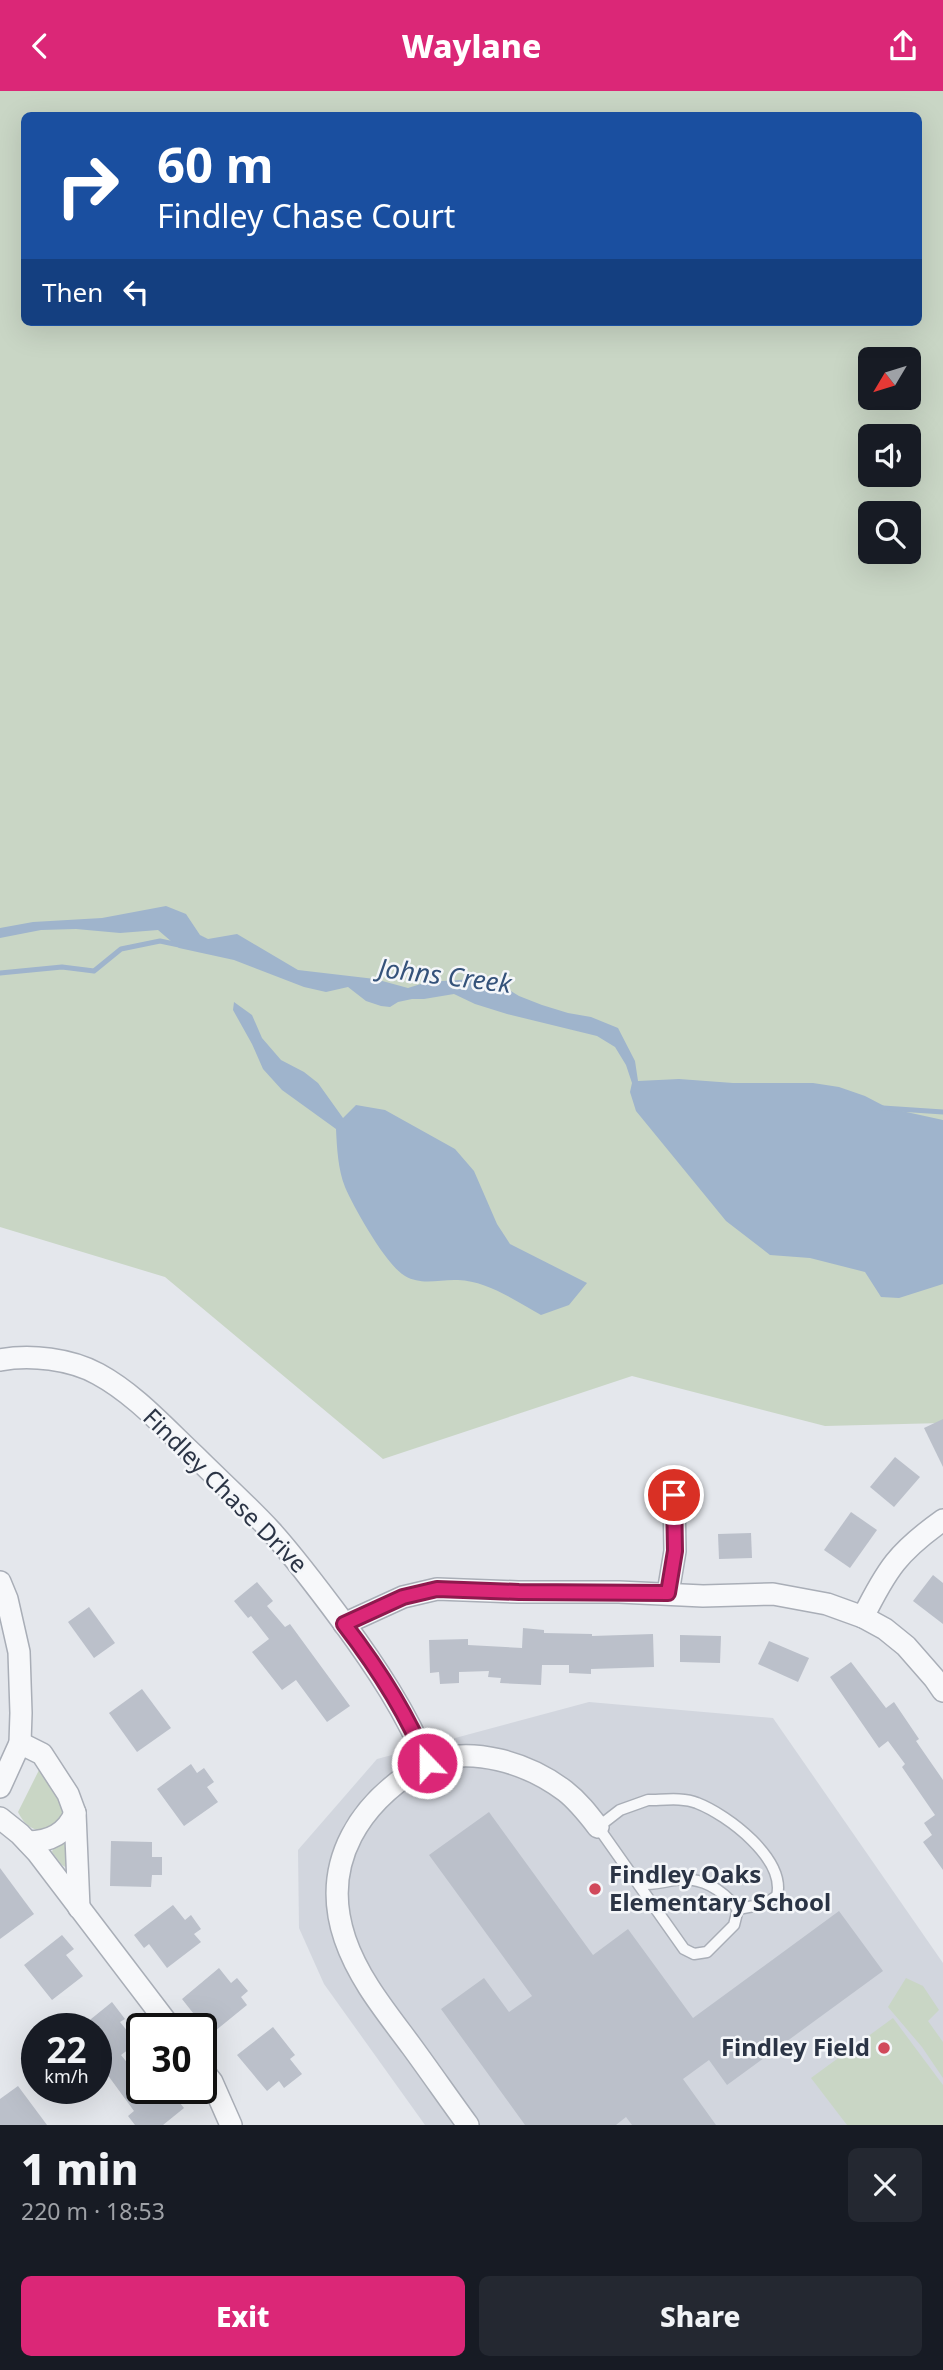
<!DOCTYPE html>
<html lang="en">
<head>
<meta charset="utf-8">
<style>
  body { margin:0; font-family:"Noto Sans",sans-serif; background:#242831; color:#f1f3f6; height:100vh; display:flex; flex-direction:column; font-size:26px; white-space:nowrap }
  * { box-sizing:border-box; margin:0 }
  p { font-size:23px; color:#9ea1a6 }
  .icon { flex:none; width:38px; height:38px; fill:none; stroke:currentColor; stroke-width:2; stroke-linecap:round; stroke-linejoin:round }
  .map { position:relative; height:2034px; overflow:hidden }
  .panel { display:flex; flex-direction:column; background:#171b24; flex:1 }
  .panel>* { flex:none }
  .hud { position:absolute; left:21px; top:21px; width:901px; height:214px; border-radius:10px; box-shadow:0 7px 28px #0002; background:#1a4fa0; color:#fff; overflow:hidden }
  .needle { width:46px; rotate:232deg }
  .buttons { position:absolute; left:858px; top:256px; display:grid; gap:14px }
  .buttons a { display:grid; place-items:center; width:63px; height:63px; border-radius:10px; background:#171b24; box-shadow:0 7px 28px #0002; font-size:35px }
  .speed { position:absolute; left:21px; top:1922px; display:flex; gap:14px; font-size:35px; font-weight:700; text-align:center }
  .speed>* { display:grid; place-content:center; width:91px; height:91px; border-radius:50%; background:#171b24; box-shadow:0 7px 28px #0002; line-height:1 }
  .speed small { font-size:18px; font-weight:400 }
  .speed .limit { border:4px solid #111; border-radius:10px; background:#fff; color:#111 }
  .pin { position:absolute; display:grid; place-items:center; width:60px; height:60px; color:#fff; margin:-30px; border:4px solid #fff; border-radius:50%; box-shadow:0 2px 7px #0007 }
  .me { position:absolute; width:77px; margin:-38px; rotate:338deg; stroke-linejoin:round; filter:drop-shadow(0 0 5px #0008) }
  .turn { display:flex; align-items:center; gap:24px; height:147px; padding:0 21px; font-size:32px }
  .turn .icon { width:91px; height:91px; stroke-width:2.5 }
  .turn b { display:block; font-size:49px; line-height:60px }
  .then { display:flex; align-items:center; height:66px; padding:0 21px; background:#0003; gap:14px; font-size:26px }
  .round { display:grid; place-items:center; flex:none; width:74px; height:74px; border-radius:10px; background:#242831 }
  .head { display:flex; align-items:center; justify-content:space-between; height:119px; padding:0 21px }
  h1 { font-size:42px; font-weight:800; line-height:52px }
  .button { display:flex; gap:14px; margin-top:auto; padding:14px 21px }
  .button a { flex:1; height:80px; border-radius:10px; background:#db2777; color:#fff; font-size:28px; font-weight:800; line-height:80px; text-align:center }
  .button a+a { background:#242831; color:#f1f3f6 }
  header { display:flex; justify-content:space-between; align-items:center; height:91px; padding:0 21px; background:#db2777; color:#fff; font-size:32px; font-weight:800 }
  .map>svg:first-child { display:block }
  .built { fill:#d2d6de }
  .green { fill:#c9d6c5; fill-rule:evenodd }
  .water { fill:#9fb4cc }
  .lines { fill:none; stroke-linecap:round; stroke-linejoin:round }
  .stream { stroke:#9fb4cc; stroke-width:5 }
  .building { fill:#bbc0ca }
  .service-casing { stroke:#a9aeb7; stroke-width:13 }
  .minor-casing { stroke:#a9aeb7; stroke-width:24 }
  .service { stroke:#f7f8fa; stroke-width:10 }
  .minor { stroke:#f7f8fa; stroke-width:21 }
  .route-casing { stroke:#8e194d; stroke-width:18 }
  .route { stroke:#db2777; stroke-width:12 }
  .poi-dot { fill:#d1495b; stroke:#f4f6f9; stroke-width:2.5 }
  .labels { text-anchor:middle; stroke-width:5; stroke-linejoin:round; paint-order:stroke }
  .street-label { font-size:24px; fill:#2b3445; stroke:#f4f6f9 }
  .poi-label { font-size:24px; font-weight:bold; fill:#2b3445; stroke:#f4f6f9; text-anchor:start }
  .water-label { font-size:26px; font-style:italic; fill:#34527a; stroke:#f4f6f9 }
</style>
</head>
<body>
<header><svg class="icon" aria-label="back" viewBox="0 0 24 24"><path d="M15 5l-7 7 7 7"/></svg>Waylane<svg class="icon" aria-label="share" viewBox="0 0 24 24"><path d="M12 15V3M7 8l5-5 5 5M5 13v7h14v-7"/></svg></header>
<div class="map">
<svg width="943" height="2034" viewBox="0 0 943 2034">
  <rect width="100%" height="100%" fill="#e4e7ec"/>
  <polygon class="built" points="589,1611 773,1627 943,1872 943,2034 425,2034 324,1893 299,1837 298,1759 377,1668"/>
  <g class="green">
    <path d="M 0,0 L 943,0 L 943,1332 L 825,1335 L 632,1285 L 383,1368 L 165,1186 L 0,1136 ZM 24,24 L 919,24 L 919,231 L 24,231 ZM 870,268 L 908,268 L 908,306 L 870,306 ZM 870,345 L 908,345 L 908,383 L 870,383 ZM 870,422 L 908,422 L 908,460 L 870,460 Z"/>
    <path d="M 40,1677 L 69,1721 L 47,1741 C 32,1739 25,1735 18,1721 Z"/>
    <polygon points="72,1748 67,1777 62,1774 52,1761 54,1755 64,1753"/>
    <polygon points="906,1887 923,1895 939,1919 928,1930 943,1951 943,1987 922,1956 888,1916"/>
    <polygon points="893,1927 943,1994 943,2034 847,2034 811,1987"/>
  </g>
  <g class="water">
    <polygon points="166,815 186,823 200,844 208,848 237,843 298,879 375,888 408,897 427,891 490,887 519,905 542,914 568,922 591,926 618,937 635,970 638,990 679,988 733,992 813,992 839,996 865,1005 888,1017 943,1029 943,1193 899,1207 881,1206 865,1181 810,1167 770,1164 726,1130 636,1020 630,1001 632,992 626,974 615,956 597,945 507,923 475,913 454,903 424,908 412,908 398,911 390,916 381,915 366,910 348,896 326,901 304,896 234,869 179,857 158,839 120,842 76,838 41,839 0,847 0,837 33,831 102,827"/>
    <path d="M 234,911 L 252,924 L 262,947 L 281,969 L 304,981 L 318,992 L 343,1027 L 356,1014 L 385,1019 L 455,1058 L 474,1080 L 497,1133 L 510,1153 L 587,1192 L 569,1214 L 541,1224 C 516,1210 487,1190 458,1189 C 440,1188 422,1195 405,1185 C 386,1174 354,1117 345,1096 C 338,1078 337,1058 336,1038 L 282,999 L 263,978 L 252,953 L 233,919 Z"/>
  </g>
  <g class="lines">
    <g class="stream">
      <polyline points="0,882 62,876 94,880 121,858 160,850 179,854"/>
      <polyline points="883,1017 943,1021"/>
    </g>
  </g>
  <g class="building">
    <polygon points="943,1328 943,1376 924,1337"/>
    <polygon points="895,1366 920,1386 894,1416 870,1396"/>
    <polygon points="851,1421 877,1439 850,1477 824,1459"/>
    <polygon points="751,1442 752,1467 719,1468 718,1443"/>
    <polygon points="933,1484 943,1492 943,1533 913,1510"/>
    <polygon points="257,1491 273,1510 267,1515 285,1536 290,1533 350,1615 327,1631 296,1589 282,1599 252,1561 269,1548 251,1525 248,1527 234,1510"/>
    <polygon points="89,1516 115,1552 94,1567 68,1531"/>
    <polygon points="523,1537 544,1539 544,1542 592,1543 592,1545 653,1543 654,1576 591,1578 591,1583 569,1582 569,1574 542,1574 541,1594 500,1592 501,1587 488,1586 489,1580 459,1581 459,1592 440,1593 439,1581 430,1582 429,1549 468,1548 468,1554 522,1557"/>
    <polygon points="680,1544 721,1545 720,1572 680,1571"/>
    <polygon points="769,1550 809,1567 798,1591 758,1573"/>
    <polygon points="851,1571 886,1617 894,1611 919,1648 916,1650 943,1689 943,1779 923,1751 932,1744 924,1732 935,1724 902,1676 905,1673 888,1650 879,1657 830,1586"/>
    <polygon points="142,1598 171,1637 137,1661 109,1622"/>
    <polygon points="191,1673 197,1682 204,1677 214,1691 207,1696 218,1711 184,1735 157,1698"/>
    <polygon points="489,1721 593,1864 628,1838 693,1927 839,1820 883,1880 727,1994 709,1969 683,1988 716,2034 632,2034 626,2026 616,2034 525,2034 441,1918 484,1887 509,1921 532,1905 429,1764"/>
    <polygon points="111,1750 152,1751 152,1766 162,1766 162,1784 152,1784 151,1796 110,1795"/>
    <polygon points="0,1777 34,1823 0,1848"/>
    <polygon points="173,1814 185,1829 191,1824 201,1838 194,1843 201,1851 167,1877 149,1853 144,1857 134,1844"/>
    <polygon points="62,1844 74,1858 66,1864 83,1885 52,1909 24,1874"/>
    <polygon points="219,1877 231,1892 237,1887 248,1900 241,1906 247,1914 215,1940 202,1923 197,1927 182,1908"/>
    <polygon points="112,1911 125,1928 120,1931 137,1952 121,1964 142,1990 142,1997 168,1997 184,2017 163,2034 135,2034 128,2025 134,2020 96,1968 96,1937 80,1937"/>
    <polygon points="273,1936 295,1964 290,1968 302,1983 284,1997 279,1990 267,2000 237,1964"/>
    <polygon points="18,1995 47,2034 0,2034 0,2008"/>
  </g>
  <g class="lines">
    <g class="service-casing">
      <g id="service">
        <path d="M 648,1709 C 663,1709 683,1706 697,1712 C 728,1724 786,1768 777,1805 L 765,1813 L 738,1818 L 734,1834 L 707,1861 L 694,1863 L 684,1858 L 598,1736 L 620,1719 Z"/>
        <path d="M 635,1786 L 646,1793 C 656,1793 665,1791 674,1789 C 702,1785 721,1798 738,1818"/>
      </g>
    </g>
    <g class="minor-casing">
      <g id="minor">
        <path d="M 0,1269 C 30,1263 71,1268 98,1283 C 135,1303 165,1337 195,1365 C 220,1390 247,1414 271,1440 C 297,1469 320,1500 343,1531 C 376,1576 406,1621 427,1672 C 361,1709 319,1771 345,1848 C 359,1889 387,1922 412,1956 C 431,1982 449,2008 468,2034"/>
        <polyline points="0,1491 7,1508 19,1561 21,1622 20,1652 0,1696"/>
        <polyline points="668,1502 675,1460 674,1404"/>
        <path d="M 863,1526 C 887,1478 898,1461 943,1429"/>
        <polyline points="344,1533 403,1506 437,1498 518,1501 619,1501 703,1505 773,1503 827,1513 863,1526 885,1538 906,1555 934,1587 943,1600"/>
        <polyline points="20,1652 42,1663 68,1703 75,1722 79,1817"/>
        <path d="M 427,1672 C 471,1654 528,1672 565,1700 C 578,1710 588,1723 598,1736"/>
        <polyline points="0,1727 20,1743 37,1761 171,1937"/>
        <path d="M 28,1751 C 49,1751 67,1742 75,1722"/>
        <polyline points="201,1977 212,1991 231,2034"/>
      </g>
    </g>
    <use href="#service" class="service"/>
    <use href="#minor" class="minor"/>
  </g>
  <g class="lines">
    <g class="route-casing">
      <path id="route" d="M 427,1672 C 407,1622 377,1576 344,1533 L 403,1506 L 437,1498 L 519,1501 L 668,1502 L 675,1460 L 674,1404"/>
    </g>
    <use href="#route" class="route"/>
  </g>
  <g class="poi-dot">
    <circle cx="595" cy="1798" r="7"/>
    <circle cx="884" cy="1957" r="7"/>
  </g>
  <g class="labels">
    <g class="street-label">
      <text transform="translate(225 1400) rotate(45)" y="8">Findley Chase Drive</text>
    </g>
    <g class="poi-label">
      <text x="609" y="1792">Findley Oaks<tspan x="609" dy="28">Elementary School</tspan></text>
      <text x="870" y="1965" text-anchor="end">Findley Field</text>
    </g>
    <g class="water-label">
      <text transform="translate(445 885) rotate(7)" y="9">Johns Creek</text>
    </g>
  </g>
</svg>
<div class="buttons">
<a><svg class="needle" viewBox="-14 -14 28 28"><path d="M0-13l5 13h-10z" fill="#e53935"/><path d="M0 13l5-13h-10z" fill="#9ea1a6"/></svg></a>
<a><svg class="icon" aria-label="sound" viewBox="0 0 24 24"><path d="M4 9h4l5-4v14l-5-4H4zM17 9q2 3 0 6"/></svg></a>
<a><svg class="icon" aria-label="search" viewBox="0 0 24 24"><circle cx="10" cy="10" r="6"/><path d="M15 15l6 6"/></svg></a>
</div>
<div class="speed"><div>22<small>km/h</small></div><div class="limit">30</div></div>
<div class="pin" style="left:674px;top:1404px;background:#d93025"><svg class="icon" aria-label="arrive" viewBox="0 0 24 24"><path d="M6 21V4h12l-3 4 3 4H6"/></svg></div>
<svg class="me" style="left:427px;top:1672px" viewBox="-20 -20 40 40"><circle r="17" fill="#db2777" stroke="#fff" stroke-width="3"/><path d="M0-11L8 9 0 5-8 9z" fill="#fff"/></svg>
<div class="hud">
<div class="turn"><svg class="icon" aria-label="right" viewBox="0 0 24 24"><path d="M7 20v-9h11M14 6l5 5-5 5"/></svg><div><b>60 m</b>Findley Chase Court</div></div>
<div class="then">Then<svg class="icon" aria-label="left" viewBox="0 0 24 24"><path d="M17 20v-9H6M10 6l-5 5 5 5"/></svg></div>
</div>
</div>
<section class="panel">
<div class="head"><div><h1>1 min</h1><p>220 m · 18:53</p></div><a class="round"><svg class="icon" aria-label="close" viewBox="0 0 24 24"><path d="M6 6l12 12M18 6L6 18"/></svg></a></div>
<div class="button"><a>Exit</a><a>Share</a></div>
</section>
</body>
</html>
